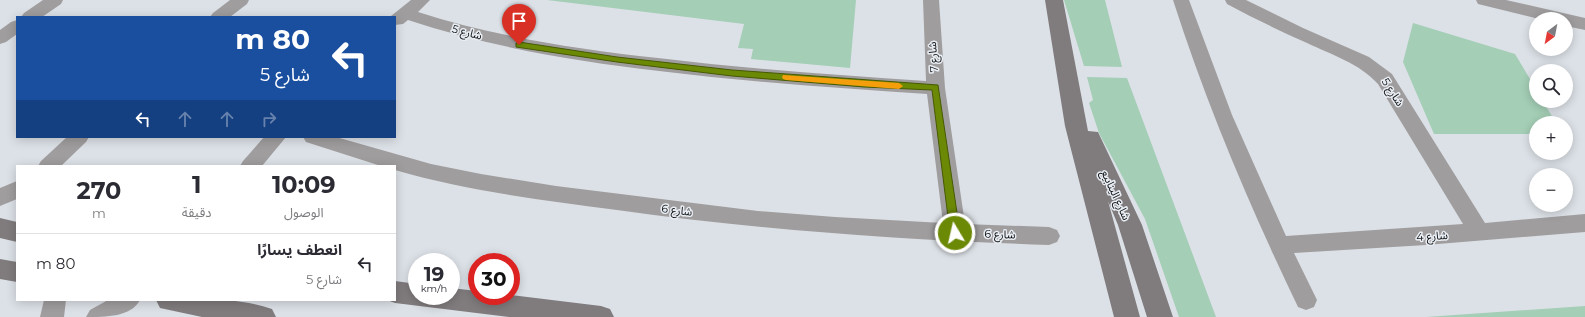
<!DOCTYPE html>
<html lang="ar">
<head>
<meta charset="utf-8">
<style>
  body { margin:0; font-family:Montserrat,"Noto Sans Arabic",sans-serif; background:#f7f7f7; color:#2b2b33; direction:rtl; height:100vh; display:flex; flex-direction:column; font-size:15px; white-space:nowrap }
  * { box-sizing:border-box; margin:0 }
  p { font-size:13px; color:#7c7c81 }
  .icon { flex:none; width:22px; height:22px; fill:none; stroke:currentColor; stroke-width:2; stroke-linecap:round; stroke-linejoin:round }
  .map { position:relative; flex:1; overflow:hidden; direction:ltr }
  .panel { position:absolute; left:16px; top:165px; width:380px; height:136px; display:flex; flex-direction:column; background:#fff; border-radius:0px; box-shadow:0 2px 10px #0003; direction:rtl }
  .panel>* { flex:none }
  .guide { position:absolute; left:16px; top:16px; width:380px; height:122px; border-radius:0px; box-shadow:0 2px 10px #0003; direction:rtl; background:#1a4fa0; color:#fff; overflow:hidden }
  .needle { width:26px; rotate:212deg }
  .tools { position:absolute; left:1529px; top:12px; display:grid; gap:8px }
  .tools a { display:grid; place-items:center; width:44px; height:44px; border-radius:50%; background:#fff; box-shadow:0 2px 10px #0003; font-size:20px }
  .speed { position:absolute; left:408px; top:253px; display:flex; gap:8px; font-size:20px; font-weight:700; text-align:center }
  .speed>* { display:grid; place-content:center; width:52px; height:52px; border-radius:50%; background:#fff; box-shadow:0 2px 10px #0003; line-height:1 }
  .speed small { font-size:10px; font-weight:400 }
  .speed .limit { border:6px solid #d22; background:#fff; color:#111 }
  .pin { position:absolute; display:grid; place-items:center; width:34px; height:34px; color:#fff; margin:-41px -17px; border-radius:50% 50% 50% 0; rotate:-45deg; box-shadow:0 0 4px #0007 }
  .pin .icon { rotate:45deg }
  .me { position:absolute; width:44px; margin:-22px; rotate:351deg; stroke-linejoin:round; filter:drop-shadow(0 0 3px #0008) }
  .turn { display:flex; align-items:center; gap:14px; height:84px; padding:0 20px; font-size:18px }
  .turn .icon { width:52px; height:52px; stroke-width:2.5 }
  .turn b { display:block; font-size:28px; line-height:34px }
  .lanes { display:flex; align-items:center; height:38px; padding:0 20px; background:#0003; justify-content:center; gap:20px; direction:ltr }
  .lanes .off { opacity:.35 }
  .eta { display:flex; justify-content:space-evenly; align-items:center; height:68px; text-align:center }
  .eta b { font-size:24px; font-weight:700; line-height:28px }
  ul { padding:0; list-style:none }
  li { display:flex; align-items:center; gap:12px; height:60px; padding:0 20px; border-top:1px solid #e1e1e2 }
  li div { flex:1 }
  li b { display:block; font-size:15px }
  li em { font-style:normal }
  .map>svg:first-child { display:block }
  .green { fill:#a4ceb6 }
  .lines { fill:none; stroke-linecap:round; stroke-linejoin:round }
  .street { fill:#a09d9e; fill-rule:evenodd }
  .secondary { fill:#807c7e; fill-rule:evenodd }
  .route { fill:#6b8905; stroke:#465903 }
  .slow { fill:#f59e0b }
  .labels { text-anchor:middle; stroke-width:3; stroke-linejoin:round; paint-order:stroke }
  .street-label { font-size:11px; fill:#0b0d0f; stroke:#e9eef4 }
</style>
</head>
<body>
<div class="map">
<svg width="1585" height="317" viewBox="0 0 1585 317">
  <rect width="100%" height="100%" fill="#dce1e7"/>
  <g class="green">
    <polygon points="547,0 856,0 850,68 751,59 753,49 738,48 744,24"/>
    <polygon points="1064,0 1105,0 1122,67 1084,66"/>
    <polygon points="1413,23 1515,54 1536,89 1536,101 1543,101 1556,123 1536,123 1536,134 1434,134 1403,62"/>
    <polygon points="1087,77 1127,78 1216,317 1179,317 1145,219 1099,133 1089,103 1093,100"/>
    <polygon points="1585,306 1585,317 1426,317"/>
  </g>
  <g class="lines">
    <g class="street">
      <polygon points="43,0 63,0 61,4 42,17 21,17 24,13"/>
      <polygon points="230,0 249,0 247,4 230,17 210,17 213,13"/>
      <path d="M 411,0 L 430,0 L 418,12 C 496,37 577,49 658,58 C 747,69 837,75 926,81 L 923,0 L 939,0 L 945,88 L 965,224 L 1049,227 L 1057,230 L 1060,236 L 1057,242 L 1049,245 C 903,240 761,230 617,210 C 542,200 467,191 395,170 L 395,166 L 381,166 L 306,142 L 303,137 L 336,137 L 431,164 L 481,174 L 556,186 L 758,211 L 835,217 L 943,223 L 927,94 C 838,88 748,82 659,71 C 574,61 490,47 408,20 L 403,24 L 395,25 L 395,17 L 391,16 Z"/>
      <path d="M 1173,0 L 1189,0 L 1232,115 L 1286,236 L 1463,224 L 1378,84 C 1359,63 1332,55 1307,43 C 1280,31 1253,18 1227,4 L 1225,0 L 1246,0 L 1303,28 L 1369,57 L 1392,74 L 1485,223 L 1585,214 L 1585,232 L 1426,245 L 1294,253 L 1317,300 L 1314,307 L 1306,310 L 1298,307 C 1250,207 1207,106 1173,0 Z"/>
      <polygon points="1476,0 1506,0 1585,18 1585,30 1566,26 1566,19 1539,19 1478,4"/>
      <polygon points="17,20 17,34 6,42 0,44 0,30 11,22"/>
      <polygon points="67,137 89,137 86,142 61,166 38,166 41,161"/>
      <polygon points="264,137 286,137 262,166 240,166 243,161"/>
      <polygon points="17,181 17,199 0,206 0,188"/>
      <polygon points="44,300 66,300 64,317 40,317"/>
      <path d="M 108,300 L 140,300 C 131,317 106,317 86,317 L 90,310 Z"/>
    </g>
    <g class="secondary">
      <polygon points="1045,0 1063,0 1088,131 1098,132 1142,225 1173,317 1147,317 1118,225 1108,201 1140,317 1114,317 1065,126"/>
      <polygon points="0,218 17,222 17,242 0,238"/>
      <polygon points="0,259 17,262 17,282 0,279"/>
      <polygon points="395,281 417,284 417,296 451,296 451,288 477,291 477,296 511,295 601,306 610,309 614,317 509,317 395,303 387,300 395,300"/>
      <path d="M 156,300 C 195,300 235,296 272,309 L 276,317 L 202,317 L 160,308 Z"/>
    </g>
  </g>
  <polygon class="route" points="519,42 617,57 732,70 938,85 960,233 958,236 951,236 950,233 932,90 864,87 732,76 617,62 516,47 516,43"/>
  <polygon class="slow" points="783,75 899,83 903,86 899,89 786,80 783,79 782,77"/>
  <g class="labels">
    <g class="street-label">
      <text transform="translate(467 32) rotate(15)" y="4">شارع 5</text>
      <text transform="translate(933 57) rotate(-94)" y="4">شارع 7</text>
      <text transform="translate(1393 92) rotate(57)" y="4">شارع 5</text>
      <text transform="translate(1116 195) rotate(65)" y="4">شارع الينابيع</text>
      <text transform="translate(677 210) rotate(7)" y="4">شارع 6</text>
      <text transform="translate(1000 234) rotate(2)" y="4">شارع 6</text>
      <text transform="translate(1432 236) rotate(-4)" y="4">شارع 4</text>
    </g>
  </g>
</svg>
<div class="tools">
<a><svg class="needle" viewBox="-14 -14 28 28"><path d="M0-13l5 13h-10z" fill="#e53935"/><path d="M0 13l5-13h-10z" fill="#7c7c81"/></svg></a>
<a><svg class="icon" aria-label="search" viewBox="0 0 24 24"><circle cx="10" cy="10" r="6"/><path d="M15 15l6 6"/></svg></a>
<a>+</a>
<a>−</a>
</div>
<div class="speed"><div>19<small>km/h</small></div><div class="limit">30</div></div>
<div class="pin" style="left:519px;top:45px;background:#d93025"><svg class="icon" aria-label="arrive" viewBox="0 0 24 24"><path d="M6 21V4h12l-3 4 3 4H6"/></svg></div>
<svg class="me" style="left:955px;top:233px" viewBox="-20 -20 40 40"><circle r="17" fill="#6b8905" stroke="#fff" stroke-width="3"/><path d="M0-11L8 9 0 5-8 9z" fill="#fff"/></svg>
<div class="guide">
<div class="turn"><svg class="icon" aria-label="left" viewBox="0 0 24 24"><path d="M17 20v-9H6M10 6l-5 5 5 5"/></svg><div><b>80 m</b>شارع 5</div></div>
<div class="lanes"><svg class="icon" aria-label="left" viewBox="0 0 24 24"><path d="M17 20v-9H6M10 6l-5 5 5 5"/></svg><svg class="icon off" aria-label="ahead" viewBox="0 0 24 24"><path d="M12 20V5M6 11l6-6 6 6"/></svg><svg class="icon off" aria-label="ahead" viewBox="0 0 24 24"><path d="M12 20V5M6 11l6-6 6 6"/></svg><svg class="icon off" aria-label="right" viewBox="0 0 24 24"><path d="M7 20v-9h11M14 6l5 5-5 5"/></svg></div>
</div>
<section class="panel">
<div class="eta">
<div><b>10:09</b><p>الوصول</p></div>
<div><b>1</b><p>دقيقة</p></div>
<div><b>270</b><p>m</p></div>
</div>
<ul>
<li><svg class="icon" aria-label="left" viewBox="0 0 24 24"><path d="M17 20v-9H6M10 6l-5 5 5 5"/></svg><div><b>انعطف يسارًا</b><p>شارع 5</p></div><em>80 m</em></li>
</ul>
</section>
</div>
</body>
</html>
